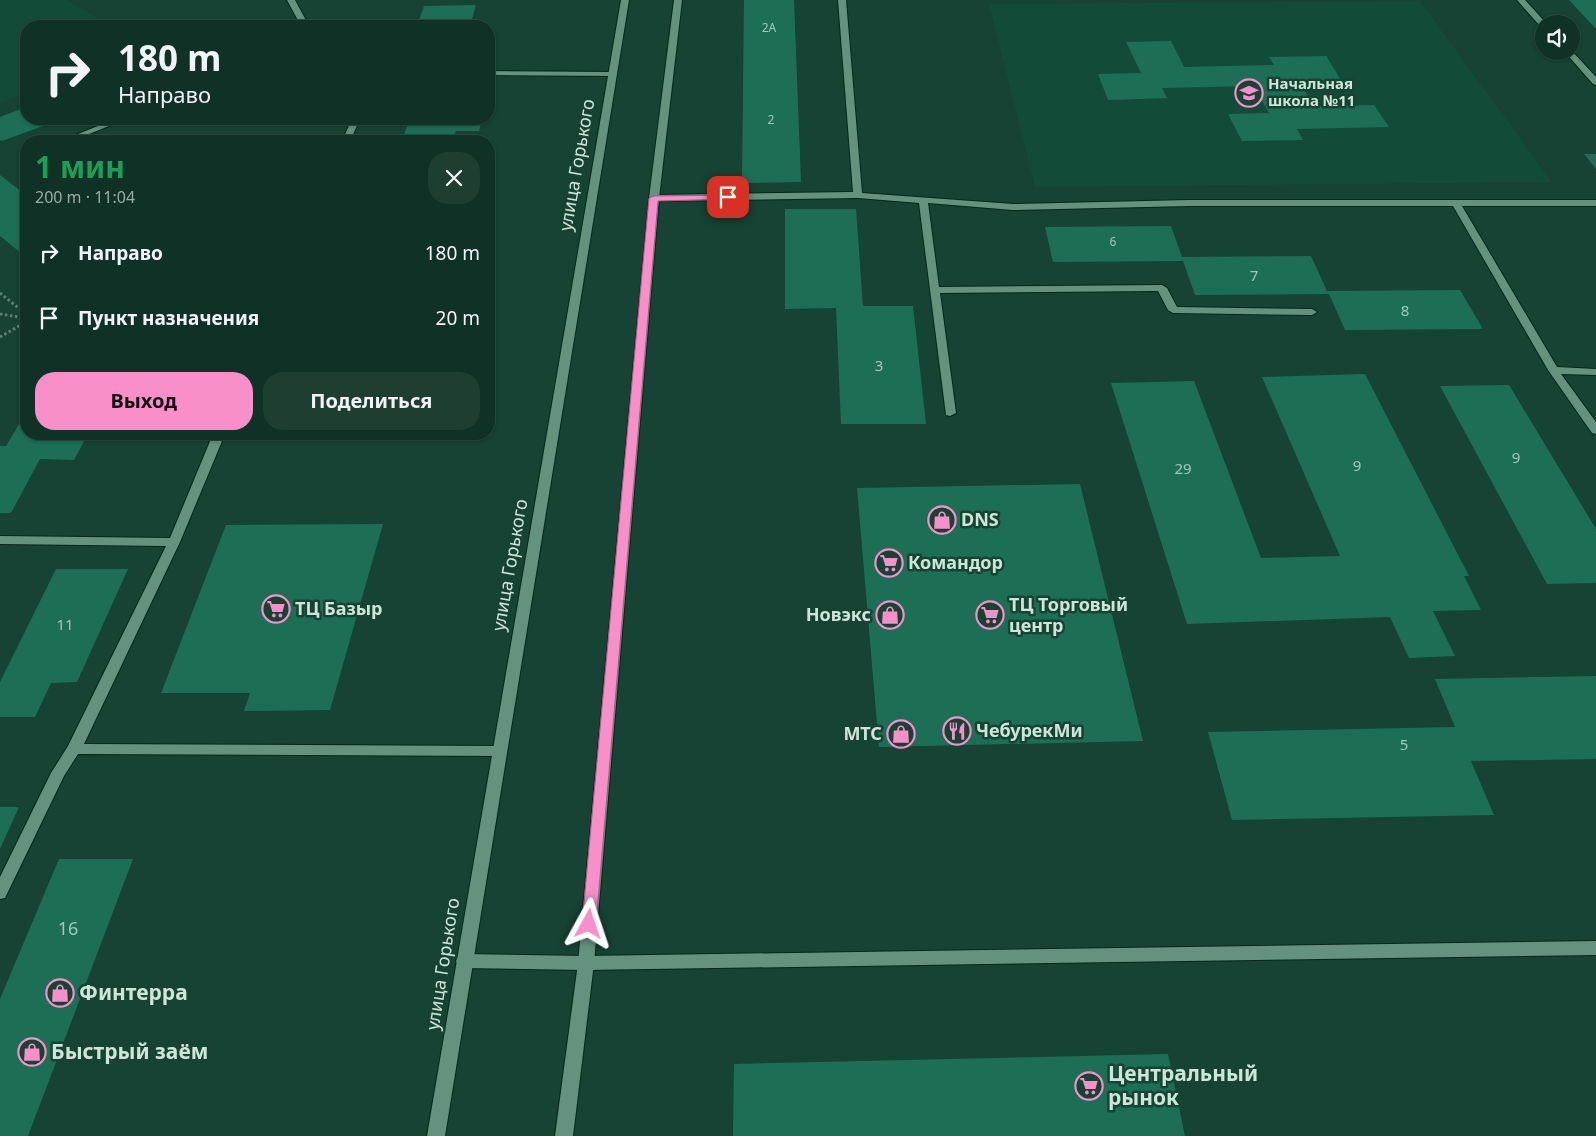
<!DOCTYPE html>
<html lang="ru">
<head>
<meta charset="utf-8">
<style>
  body { margin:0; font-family:"Noto Sans",sans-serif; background:#1e3e32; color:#f1f3f6; height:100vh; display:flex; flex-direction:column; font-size:19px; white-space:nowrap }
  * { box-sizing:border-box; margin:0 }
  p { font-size:16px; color:#9caaa7 }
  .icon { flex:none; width:28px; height:28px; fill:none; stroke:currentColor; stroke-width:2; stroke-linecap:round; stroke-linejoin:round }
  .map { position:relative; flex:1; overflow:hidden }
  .side { position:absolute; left:20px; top:135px; width:475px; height:305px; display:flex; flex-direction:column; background:#103226; border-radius:20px; box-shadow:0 1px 4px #0004,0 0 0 1px #304d43 }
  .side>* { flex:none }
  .banner { position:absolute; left:20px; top:20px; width:475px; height:105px; border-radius:20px; box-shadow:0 1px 4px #0004,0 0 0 1px #304d43; background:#103226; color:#f1f3f6; overflow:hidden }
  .buttons { position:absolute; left:1535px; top:15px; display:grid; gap:10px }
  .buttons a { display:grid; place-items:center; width:45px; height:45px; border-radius:50%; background:#103226; box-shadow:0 1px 4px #0004,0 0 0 1px #304d43; font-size:25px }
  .pin { position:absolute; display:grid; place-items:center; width:42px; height:42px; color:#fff; margin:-21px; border-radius:10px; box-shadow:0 2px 8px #0006 }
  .me { position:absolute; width:55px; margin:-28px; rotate:5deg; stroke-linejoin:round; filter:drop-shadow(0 0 4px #0008) }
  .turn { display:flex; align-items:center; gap:18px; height:105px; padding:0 15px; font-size:22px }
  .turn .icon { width:65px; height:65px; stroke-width:2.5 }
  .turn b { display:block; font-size:35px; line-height:42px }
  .round { display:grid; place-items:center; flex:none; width:52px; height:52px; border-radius:20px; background:#1e3e32 }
  .overview { display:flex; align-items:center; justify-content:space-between; height:85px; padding:0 15px }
  h1 { font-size:30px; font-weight:700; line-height:38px; color:#1e9e55 }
  .action { display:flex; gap:10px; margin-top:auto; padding:10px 15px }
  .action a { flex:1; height:58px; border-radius:20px; background:#f98fc8; color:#111; font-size:20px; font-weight:700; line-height:58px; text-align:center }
  .action a+a { background:#1e3e32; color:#f1f3f6 }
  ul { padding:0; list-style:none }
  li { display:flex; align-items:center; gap:15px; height:65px; padding:0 15px }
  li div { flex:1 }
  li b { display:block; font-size:19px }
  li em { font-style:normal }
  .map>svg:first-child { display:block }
  .built { fill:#124c39 }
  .building { fill:#1c6f55 }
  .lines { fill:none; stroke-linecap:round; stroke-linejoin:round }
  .service-casing { stroke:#05271c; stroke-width:2 }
  .minor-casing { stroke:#05271c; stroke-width:2 }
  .secondary-casing { stroke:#05271c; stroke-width:2 }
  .path { stroke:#5c8173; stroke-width:3; stroke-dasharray:2.5 2.5; stroke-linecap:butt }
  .service { fill:#65927f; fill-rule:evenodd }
  .minor { fill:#65927f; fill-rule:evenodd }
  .secondary { fill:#65927f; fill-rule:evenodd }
  .route { fill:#f98fc8; stroke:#a25d82 }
  .labels { text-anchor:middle; stroke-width:5; stroke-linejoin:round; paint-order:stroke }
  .far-number-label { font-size:12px; fill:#a2c8ba }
  .far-poi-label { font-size:15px; font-weight:bold; fill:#cee5db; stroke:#164333; text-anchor:start }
  .number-label { font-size:15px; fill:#a2c8ba }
  .street-label { font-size:18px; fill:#cee5db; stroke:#164333 }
  .poi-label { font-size:18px; font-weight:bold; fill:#cee5db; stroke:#164333; text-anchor:start }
  .near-number-label { font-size:18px; fill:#a2c8ba }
  .near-poi-label { font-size:21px; font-weight:bold; fill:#cee5db; stroke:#164333; text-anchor:start }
</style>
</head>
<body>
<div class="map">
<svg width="1596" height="1136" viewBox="0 0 1596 1136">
  <rect width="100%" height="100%" fill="#164333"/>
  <g class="built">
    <polygon points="0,0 67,0 111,26 26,26 26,94 0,103"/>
    <polygon points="1420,1 1552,182 1035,187 989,4"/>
  </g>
  <g class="building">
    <polygon points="744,0 794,0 801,182 742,183"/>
    <polygon points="1569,0 1596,0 1596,29"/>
    <polygon points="476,5 470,26 417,26 424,6"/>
    <polygon points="1171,41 1184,67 1274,65 1269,57 1326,56 1341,80 1299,81 1314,106 1374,105 1389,127 1297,129 1303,140 1242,141 1228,114 1269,113 1254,86 1162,88 1167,98 1108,100 1098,74 1141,73 1126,42"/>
    <polygon points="26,107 26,119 62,119 2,141 0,140 0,117"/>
    <polygon points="422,119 482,119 479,131 456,131 453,141 402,141 408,123 421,123"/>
    <polygon points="1584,154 1596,154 1596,169"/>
    <polygon points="0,175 26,195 26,257 0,236"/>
    <polygon points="785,209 856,209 863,306 913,306 926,424 841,424 836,308 785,309"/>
    <polygon points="1171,226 1182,257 1311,256 1327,291 1460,290 1483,329 1345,330 1329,294 1195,295 1183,261 1053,262 1045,227"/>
    <polygon points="1365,374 1469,576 1464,576 1481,610 1433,611 1455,656 1409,658 1390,617 1187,624 1111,383 1194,381 1261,558 1340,556 1262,377"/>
    <polygon points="1509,385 1596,529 1596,583 1547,584 1440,386"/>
    <polygon points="26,412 26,434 88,434 74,460 40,459 11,513 0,513 0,446 6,446"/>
    <polygon points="1080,484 1143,741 879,747 857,488"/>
    <polygon points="383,524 330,710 244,711 250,693 161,693 226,525"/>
    <polygon points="56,569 128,569 77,682 51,683 35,717 0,717 0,682"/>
    <polygon points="1596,676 1596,759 1471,761 1494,815 1232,820 1208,732 1455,727 1435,679"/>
    <polygon points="0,807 19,807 0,849"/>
    <polygon points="59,859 133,859 28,1136 0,1136 0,999"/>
    <polygon points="1168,1054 1185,1136 733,1136 734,1064"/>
  </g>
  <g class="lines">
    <g class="service-casing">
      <g id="service">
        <polygon points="287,0 295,0 309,26 301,26"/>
        <polygon points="838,0 846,0 862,193 1013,204 1189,200 1596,200 1596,206 1462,206 1557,367 1596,369 1596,375 1561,374 1596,422 1596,434 1592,433 1548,370 1453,206 1189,206 1013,210 928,203 939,287 1162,285 1167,288 1177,307 1312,309 1317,312 1312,315 1173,313 1168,310 1158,291 940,293 956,413 950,416 946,415 919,203 858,198 654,201 649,198 654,195 853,192"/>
        <polygon points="1517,0 1525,0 1547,24 1544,24 1544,27 1541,27"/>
        <polygon points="1571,50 1596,77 1596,85 1593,84 1564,51 1571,51"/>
        <polygon points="489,71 613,72 617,74 613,76 489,75"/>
        <polygon points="115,119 126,119 72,141 61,141"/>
        <polygon points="352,119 360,119 350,141 342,141"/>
        <polygon points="213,434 225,434 180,542 84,744 499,746 504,747 506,751 504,755 499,756 78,754 64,776 5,898 0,899 0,877 51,773 68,746 166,546 0,544 0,536 170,538"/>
      </g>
    </g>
    <g class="minor-casing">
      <polygon id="minor" points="1596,941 1596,955 586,970 464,968 458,966 456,961 458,956 464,954 586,956"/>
    </g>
    <g class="secondary-casing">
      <g id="secondary">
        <polygon points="621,0 629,0 445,1136 427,1136"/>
        <polygon points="674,0 682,0 659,198 594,963 573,1136 555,1136 578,963 649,198"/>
      </g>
    </g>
    <g class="path">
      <polyline points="0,293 26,314"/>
      <polyline points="0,314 26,318"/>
      <polyline points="0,337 26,322"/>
    </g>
    <use href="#service" class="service"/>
    <use href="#minor" class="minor"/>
    <use href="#secondary" class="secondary"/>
  </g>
  <polygon class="route" points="728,195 731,195 731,199 658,201 596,924 594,929 589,930 584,929 582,924 649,198 654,196"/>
  <defs>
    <g id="school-ring" transform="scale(1.4375)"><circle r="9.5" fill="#164333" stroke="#f98fc8" stroke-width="1.5"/><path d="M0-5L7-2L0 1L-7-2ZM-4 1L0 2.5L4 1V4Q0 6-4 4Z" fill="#f98fc8"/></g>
    <g id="shop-ring" transform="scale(1.4375)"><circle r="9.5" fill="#164333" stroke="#f98fc8" stroke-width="1.5"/><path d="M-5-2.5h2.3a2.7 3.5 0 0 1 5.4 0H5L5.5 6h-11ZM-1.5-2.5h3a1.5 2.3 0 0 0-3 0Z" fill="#f98fc8"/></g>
    <g id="supermarket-ring" transform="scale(1.4375)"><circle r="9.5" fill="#164333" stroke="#f98fc8" stroke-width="1.5"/><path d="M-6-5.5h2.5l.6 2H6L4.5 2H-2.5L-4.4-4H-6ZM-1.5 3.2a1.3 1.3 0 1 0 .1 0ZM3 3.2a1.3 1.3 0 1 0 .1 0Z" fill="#f98fc8"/></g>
    <g id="restaurant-ring" transform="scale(1.4375)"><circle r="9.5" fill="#164333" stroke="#f98fc8" stroke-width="1.5"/><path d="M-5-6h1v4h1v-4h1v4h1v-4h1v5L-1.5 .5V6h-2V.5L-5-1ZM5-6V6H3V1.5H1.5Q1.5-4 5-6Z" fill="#f98fc8"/></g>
  </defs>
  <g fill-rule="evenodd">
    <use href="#school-ring" x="1249" y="93"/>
    <use href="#shop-ring" x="942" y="520"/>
    <use href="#supermarket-ring" x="889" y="563"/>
    <use href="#supermarket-ring" x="276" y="609"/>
    <use href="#shop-ring" x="890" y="615"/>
    <use href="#supermarket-ring" x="990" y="615"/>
    <use href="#restaurant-ring" x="957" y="731"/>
    <use href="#shop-ring" x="901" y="734"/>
    <use href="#shop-ring" x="60" y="993"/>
    <use href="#shop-ring" x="32" y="1052"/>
    <use href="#supermarket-ring" x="1089" y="1086"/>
  </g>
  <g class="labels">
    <g class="far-number-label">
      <text x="769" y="32">2А</text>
      <text x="771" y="124">2</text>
      <text x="1113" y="246">6</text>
    </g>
    <g class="far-poi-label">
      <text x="1268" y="89">Начальная<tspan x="1268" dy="17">школа №11</tspan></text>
    </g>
    <g class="number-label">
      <text x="1254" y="281">7</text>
      <text x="1405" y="316">8</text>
      <text x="879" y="371">3</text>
      <text x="1516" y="463">9</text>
      <text x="1357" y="471">9</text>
      <text x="1183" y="474">29</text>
      <text x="65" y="630">11</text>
      <text x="1404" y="750">5</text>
    </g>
    <g class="street-label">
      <text transform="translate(577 165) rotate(-80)" y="6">улица Горького</text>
      <text transform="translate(510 565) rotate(-80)" y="6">улица Горького</text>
      <text transform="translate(443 964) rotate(-81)" y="6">улица Горького</text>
    </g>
    <g class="poi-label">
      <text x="961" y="526">DNS</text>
      <text x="908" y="569">Командор</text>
      <text x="1009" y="611">ТЦ Торговый<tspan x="1009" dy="21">центр</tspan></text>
      <text x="295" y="615">ТЦ Базыр</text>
      <text x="871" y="621" text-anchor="end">Новэкс</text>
      <text x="976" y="737">ЧебурекМи</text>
      <text x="882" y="740" text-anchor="end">МТС</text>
    </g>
    <g class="near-number-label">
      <text x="68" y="935">16</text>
    </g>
    <g class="near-poi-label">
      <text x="79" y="1000">Финтерра</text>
      <text x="51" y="1059">Быстрый заём</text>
      <text x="1108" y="1081">Центральный<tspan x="1108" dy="24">рынок</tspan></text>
    </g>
  </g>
</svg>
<div class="buttons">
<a><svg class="icon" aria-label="sound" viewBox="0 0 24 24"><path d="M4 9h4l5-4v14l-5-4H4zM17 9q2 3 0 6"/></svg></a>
</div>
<div class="pin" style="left:728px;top:197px;background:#d93025"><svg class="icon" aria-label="arrive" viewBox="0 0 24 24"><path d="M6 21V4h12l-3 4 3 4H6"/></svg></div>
<svg class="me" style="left:589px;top:924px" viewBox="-20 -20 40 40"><path d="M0-17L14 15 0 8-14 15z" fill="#f98fc8" stroke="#fff" stroke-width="4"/></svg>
<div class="banner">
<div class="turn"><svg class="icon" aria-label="right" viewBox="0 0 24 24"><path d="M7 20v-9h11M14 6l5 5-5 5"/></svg><div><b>180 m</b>Направо</div></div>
</div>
<section class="side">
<div class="overview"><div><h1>1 мин</h1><p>200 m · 11:04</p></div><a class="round"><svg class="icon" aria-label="close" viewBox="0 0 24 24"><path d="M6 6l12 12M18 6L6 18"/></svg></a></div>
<ul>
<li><svg class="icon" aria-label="right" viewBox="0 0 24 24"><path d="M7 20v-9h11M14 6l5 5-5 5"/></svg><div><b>Направо</b></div><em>180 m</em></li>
<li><svg class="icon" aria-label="arrive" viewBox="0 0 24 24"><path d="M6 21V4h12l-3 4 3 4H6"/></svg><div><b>Пункт назначения</b></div><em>20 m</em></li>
</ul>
<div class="action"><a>Выход</a><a>Поделиться</a></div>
</section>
</div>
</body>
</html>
